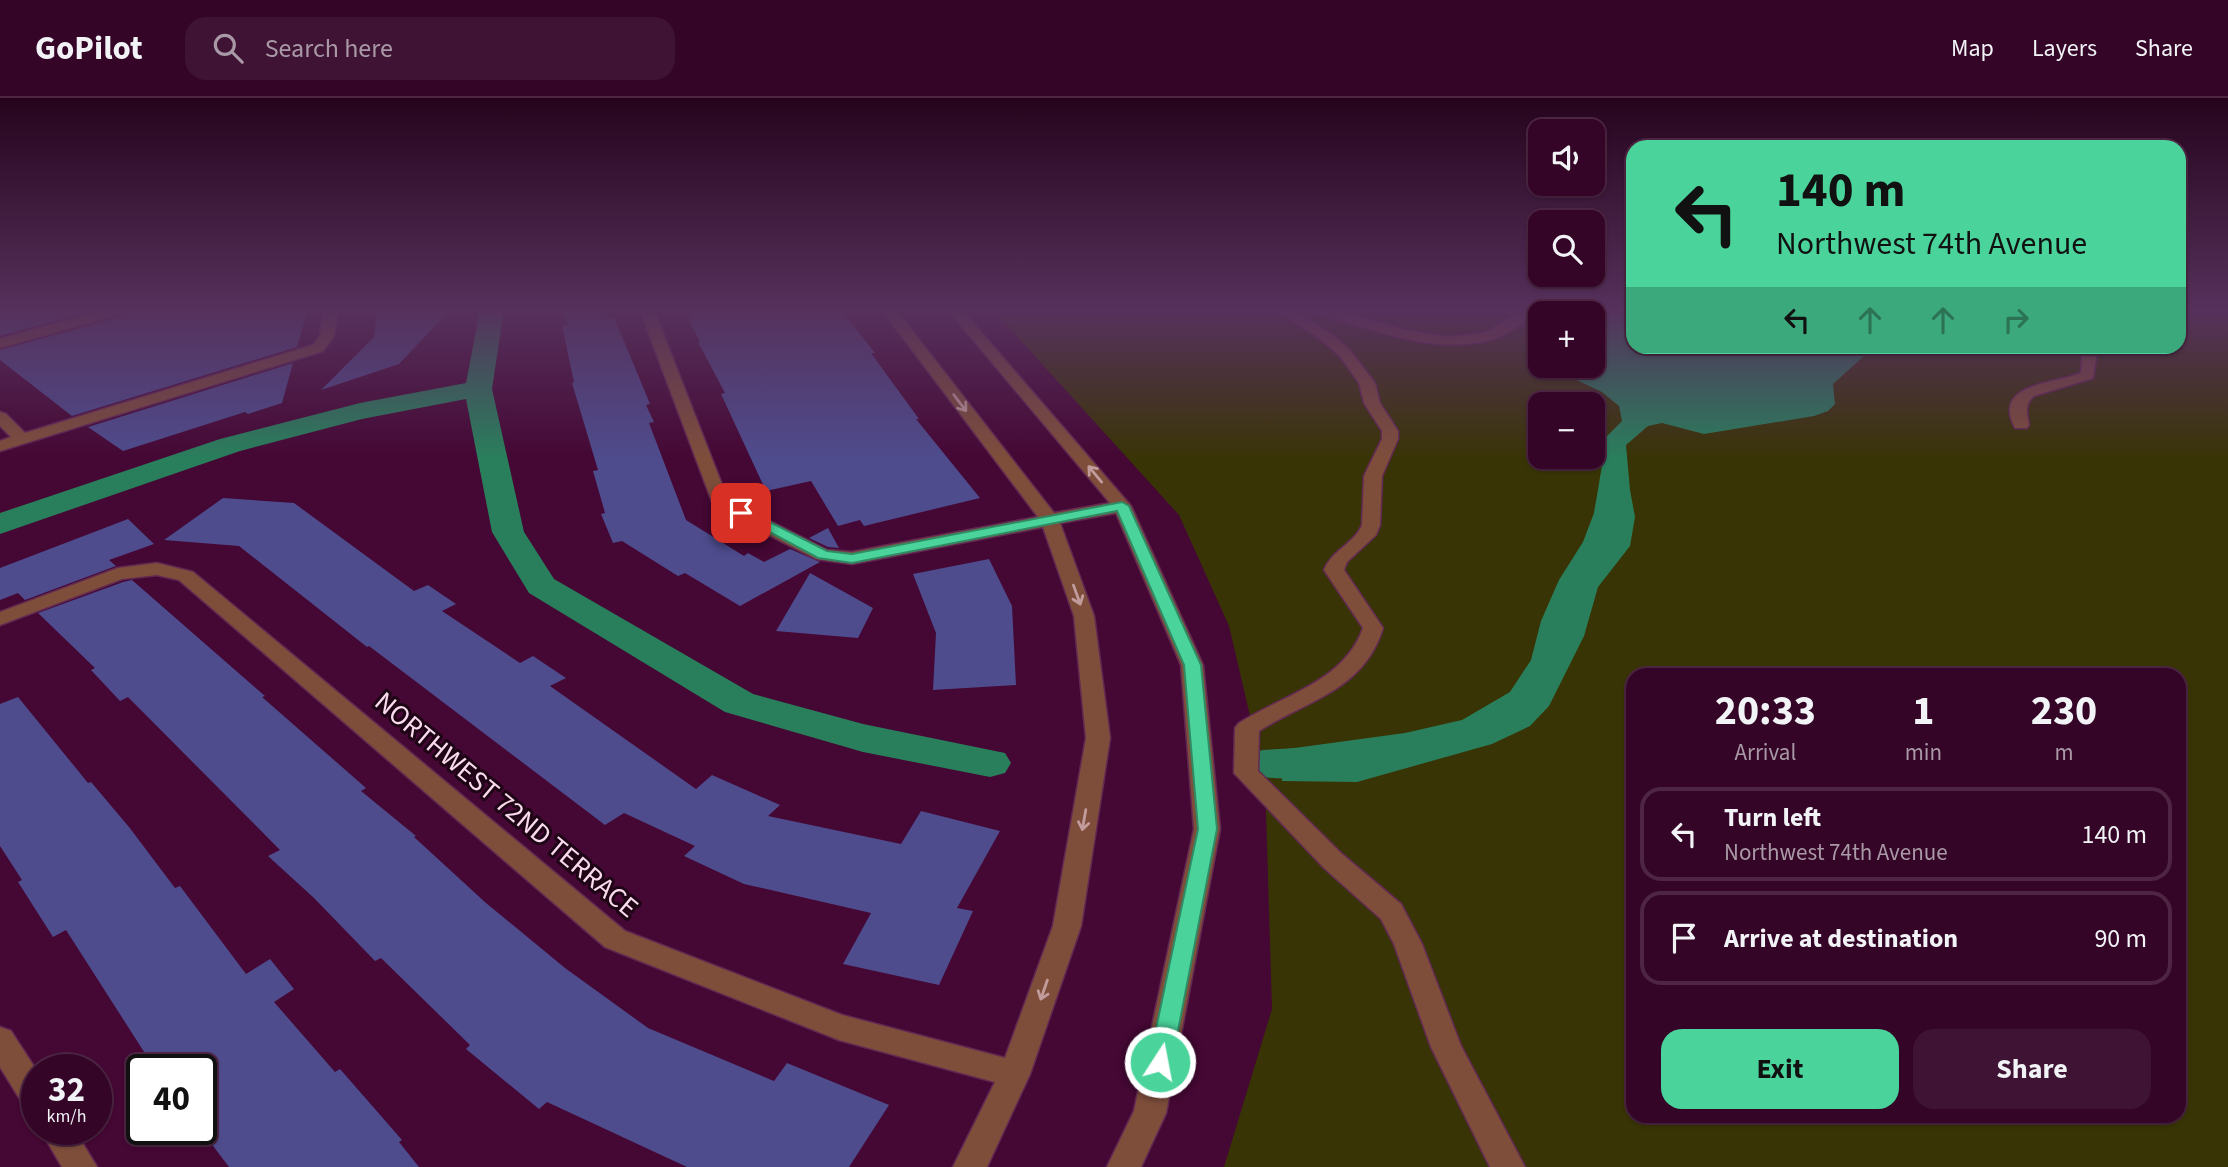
<!DOCTYPE html>
<html lang="en">
<head>
<meta charset="utf-8">
<style>
  body { margin:0; font-family:"Source Sans 3",sans-serif; background:#3f1333; color:#f1f3f6; height:100vh; display:flex; flex-direction:column; font-size:26px; white-space:nowrap }
  * { box-sizing:border-box; margin:0 }
  p { font-size:23px; color:#a999a7 }
  .icon { flex:none; width:38px; height:38px; fill:none; stroke:currentColor; stroke-width:2; stroke-linecap:round; stroke-linejoin:round }
  .map { position:relative; flex:1; overflow:hidden }
  .sheet { position:absolute; left:1626px; top:570px; width:560px; height:455px; display:flex; flex-direction:column; background:#340527; border-radius:21px; box-shadow:0 2px 5px #0004,0 0 0 2px #4e2644 }
  .sheet>* { flex:none }
  .top-card { position:absolute; left:1626px; top:42px; width:560px; height:214px; border-radius:21px; box-shadow:0 2px 5px #0004,0 0 0 2px #4e2644; background:#4ad49c; color:#111; overflow:hidden }
  .buttons { position:absolute; left:1528px; top:21px; display:grid; gap:14px }
  .buttons a { display:grid; place-items:center; width:77px; height:77px; border-radius:14px; background:#340527; box-shadow:0 2px 5px #0004,0 0 0 2px #4e2644; font-size:35px }
  .speed { position:absolute; left:21px; top:956px; display:flex; gap:14px; font-size:35px; font-weight:700; text-align:center }
  .speed>* { display:grid; place-content:center; width:91px; height:91px; border-radius:50%; background:#340527; box-shadow:0 2px 5px #0004,0 0 0 2px #4e2644; line-height:1 }
  .speed small { font-size:18px; font-weight:400 }
  .speed .limit { border:4px solid #111; border-radius:10px; background:#fff; color:#111 }
  .pin { position:absolute; display:grid; place-items:center; width:60px; height:60px; color:#fff; margin:-30px; border-radius:14px; box-shadow:0 4px 10px #0006 }
  .me { position:absolute; width:77px; margin:-38px; rotate:11deg; stroke-linejoin:round; filter:drop-shadow(0 0 5px #0008) }
  .turn { display:flex; align-items:center; gap:24px; height:147px; padding:0 35px; font-size:32px }
  .turn .icon { width:91px; height:91px; stroke-width:2.5 }
  .turn b { display:block; font-size:49px; line-height:60px }
  .lanes { display:flex; align-items:center; height:66px; padding:0 35px; background:#0003; justify-content:center; gap:35px; direction:ltr }
  .lanes .off { opacity:.35 }
  .eta { display:flex; justify-content:space-evenly; align-items:center; height:119px; text-align:center }
  .eta b { font-size:42px; font-weight:700; line-height:49px }
  .primary-button { display:flex; gap:14px; margin-top:auto; padding:14px 35px }
  .primary-button a { flex:1; height:80px; border-radius:21px; background:#4ad49c; color:#111; font-size:28px; font-weight:700; line-height:80px; text-align:center }
  .primary-button a+a { background:#3f1333; color:#f1f3f6 }
  ul { padding:0; list-style:none }
  li { display:flex; align-items:center; gap:21px; height:94px; margin:0 14px 10px; padding:0 21px; border:4px solid #4e2644; border-radius:21px }
  li div { flex:1 }
  li b { display:block; font-size:26px }
  li em { font-style:normal }
  header { display:flex; align-items:center; gap:42px; box-sizing:border-box; height:98px; padding:0 35px; background:#340527; border-bottom:2px solid #4e2644 }
  header strong { font-size:33px }
  nav { display:flex; gap:38px; margin-inline-start:auto; font-size:24px }
  .search { width:490px; height:63px; background:#3f1333; display:flex; align-items:center; gap:18px; box-sizing:border-box; padding:0 24px; border-radius:21px; color:#a999a7; font-size:26px }
  .map>svg:first-child { display:block }
  .green { fill:#393406; fill-rule:evenodd }
  .water { fill:#297f5c }
  .lines { fill:none; stroke-linecap:round; stroke-linejoin:round }
  .canal { fill:#297f5c; fill-rule:evenodd }
  .building { fill:#4e4c8d }
  .minor-casing { stroke:#622952; stroke-width:3 }
  .minor { fill:#7e4e3b; fill-rule:evenodd }
  .oneway { stroke:#c29c9d }
  .route { fill:#4ad49c; stroke:#308a65; stroke-width:2 }
  .labels { text-anchor:middle; stroke-width:6; stroke-linejoin:round; paint-order:stroke }
  .near-street-label { font-size:28px; fill:#fadbed; stroke:#1e0515 }
</style>
</head>
<body>
<header>
<strong>GoPilot</strong>
<div class="search"><svg class="icon" aria-label="search" viewBox="0 0 24 24"><circle cx="10" cy="10" r="6"/><path d="M15 15l6 6"/></svg>Search here</div>
<nav><a>Map</a><a>Layers</a><a>Share</a></nav>
</header>
<div class="map">
<svg width="2228" height="1069" viewBox="0 0 2228 1069">
  <rect width="100%" height="100%" fill="#450734"/>
  <path class="green" d="M 993,212 L 1633,212 L 1633,248 L 2179,248 L 2179,212 L 2228,212 L 2228,1069 L 1224,1069 L 1272,911 L 1265,682 L 1229,528 L 1179,417 ZM 1540,215 L 1592,215 L 1592,268 L 1540,268 ZM 1540,306 L 1592,306 L 1592,359 L 1540,359 ZM 1633,578 L 2179,578 L 2179,1018 L 1633,1018 Z"/>
  <polygon class="water" points="1613,215 1633,216 1633,248 1881,249 1864,258 1833,286 1835,306 1828,313 1814,318 1704,336 1662,325 1648,328 1626,347 1630,392 1635,419 1630,448 1598,489 1584,538 1549,608 1530,628 1492,646 1357,684 1282,683 1280,652 1405,635 1462,622 1510,594 1531,562 1541,523 1559,482 1583,444 1594,415 1607,338 1622,323 1619,308 1602,294 1547,268 1592,268 1593,218"/>
  <g class="lines">
    <g class="canal">
      <polygon points="480,212 504,212 492,291 524,434 554,481 753,596 863,626 1005,655 1011,665 1005,675 990,679 863,654 725,614 529,495 492,434 466,301 362,321 240,353 0,436 0,415 220,341 360,305 466,285"/>
      <path d="M 1332,648 L 1347,652 L 1353,662 L 1347,672 C 1318,680 1277,684 1248,676 L 1242,666 L 1248,656 L 1263,652 Z"/>
    </g>
  </g>
  <g class="building">
    <polygon points="0,212 95,212 0,238"/>
    <polygon points="128,212 308,212 297,249 72,318 0,262 0,252 124,218"/>
    <polygon points="377,212 450,212 399,266 321,292 374,239"/>
    <polygon points="561,212 604,212 608,220 614,219 650,306 646,307 654,324 649,325 686,422 744,458 748,455 764,464 790,451 820,464 740,508 685,475 678,478 622,443 613,445 601,416 605,415 593,373 598,372 572,285 574,284 562,228 568,227"/>
    <polygon points="687,212 841,212 875,255 871,255 919,321 916,321 980,400 864,428 860,422 838,428 811,383 766,393 721,296 725,295 698,244 700,244 688,221 691,220"/>
    <polygon points="293,265 282,305 248,316 245,314 123,353 88,329"/>
    <polygon points="223,400 294,405 414,493 428,487 456,506 442,513 520,565 533,558 566,580 550,588 696,691 712,677 780,707 768,718 901,746 921,713 1000,733 957,810 973,813 939,887 843,866 871,815 744,786 684,758 695,748 624,715 605,727 369,548 367,549 239,448 164,442"/>
    <polygon points="128,421 154,446 109,462 116,468 25,502 18,495 0,502 0,470"/>
    <polygon points="828,430 839,450 828,449 809,440"/>
    <polygon points="989,461 1012,508 1016,587 933,592 936,535 913,476"/>
    <polygon points="810,475 873,510 858,540 776,533"/>
    <polygon points="132,482 265,598 262,599 366,690 361,693 416,738 414,739 486,805 565,870 648,930 774,983 787,965 889,1007 849,1069 687,1069 547,1004 539,1011 466,951 470,947 381,860 375,863 314,800 268,758 280,752 128,599 120,603 91,572 95,570 38,515 123,484"/>
    <polygon points="18,599 88,685 91,684 129,729 175,790 180,788 246,876 270,861 294,891 274,904 335,974 340,971 402,1042 399,1044 419,1069 229,1069 201,1032 201,971 155,971 66,832 53,839 18,784 22,782 0,748 0,606"/>
  </g>
  <g class="lines">
    <g class="minor-casing">
      <g id="minor">
        <polygon points="104,212 125,212 123,215 0,250 0,241"/>
        <polygon points="324,212 338,212 334,238 323,253 0,353 0,343 11,339 0,328 0,314 6,316 25,335 313,247 320,238"/>
        <polygon points="640,212 654,212 728,402 827,452 852,454 1038,419 882,212 896,212 1054,415 1110,405 948,212 962,212 1131,408 1203,567 1220,731 1166,1015 1141,1069 1107,1069 1134,1013 1194,731 1181,567 1116,415 1060,425 1094,518 1110,640 1081,828 1030,976 987,1069 953,1069 995,984 839,942 605,849 179,482 157,477 122,481 0,527 0,514 118,470 157,465 193,474 625,833 842,917 1005,960 1053,828 1086,640 1074,518 1043,429 852,466 816,461 714,409"/>
        <path d="M 1275,212 L 1291,212 L 1330,235 L 1349,251 L 1375,285 L 1380,305 L 1398,333 L 1398,341 L 1382,378 L 1380,427 L 1376,437 L 1347,464 L 1344,472 L 1383,530 C 1364,592 1308,602 1259,633 L 1258,673 L 1342,756 L 1401,806 L 1422,846 L 1461,948 L 1525,1069 L 1490,1069 L 1431,949 L 1394,846 L 1381,821 L 1324,770 L 1234,675 L 1235,630 L 1239,625 C 1283,597 1344,584 1363,530 L 1324,472 C 1332,452 1354,446 1362,427 L 1364,378 L 1382,341 L 1382,333 L 1364,305 L 1359,285 L 1339,257 L 1320,241 Z"/>
        <path d="M 1314,212 L 1335,212 L 1406,232 L 1448,239 L 1486,234 L 1513,218 L 1535,212 L 1567,212 L 1563,215 L 1540,215 L 1540,219 C 1521,223 1509,237 1491,242 C 1431,257 1373,231 1316,215 Z"/>
        <path d="M 2078,248 L 2092,248 L 2096,260 L 2093,280 L 2034,298 C 2024,307 2027,315 2029,327 L 2027,330 L 2015,330 C 1991,285 2055,286 2081,275 L 2082,260 Z"/>
        <polygon points="0,929 11,933 37,973 37,1015 26,1011 0,969"/>
        <polygon points="40,1031 74,1031 97,1069 62,1069"/>
      </g>
    </g>
    <use href="#minor" class="minor"/>
  </g>
  <defs><path id="oneway-shaft" d="M-6 0H5M1.5-3L5.5 0L1.5 3" fill="none" stroke-width="1.6" stroke-linecap="round" stroke-linejoin="round" transform="scale(1.75)"/></defs>
  <g class="oneway">
    <use href="#oneway-shaft" transform="translate(960 305) rotate(53)"/>
    <use href="#oneway-shaft" transform="translate(1095 376) rotate(-130)"/>
    <use href="#oneway-shaft" transform="translate(1077 497) rotate(70)"/>
    <use href="#oneway-shaft" transform="translate(1084 722) rotate(100)"/>
    <use href="#oneway-shaft" transform="translate(1044 892) rotate(109)"/>
  </g>
  <linearGradient id="sky" x2="0" y2="1"><stop stop-color="#26041d"/><stop offset="0.59" stop-color="#56315c"/><stop offset="1" stop-color="#56315c" stop-opacity="0"/></linearGradient>
  <rect width="2228" height="361" fill="url(#sky)"/>
  <polygon class="route" points="1122,404 1129,408 1201,567 1217,731 1172,964 1168,971 1160,974 1152,971 1149,964 1198,731 1184,567 1117,413 852,465 818,460 734,415 741,411 746,412 827,453 852,456"/>
  <g class="labels">
    <g class="near-street-label">
      <text transform="translate(507 706) rotate(40)" y="10">NORTHWEST 72ND TERRACE</text>
    </g>
  </g>
</svg>
<div class="buttons">
<a><svg class="icon" aria-label="sound" viewBox="0 0 24 24"><path d="M4 9h4l5-4v14l-5-4H4zM17 9q2 3 0 6"/></svg></a>
<a><svg class="icon" aria-label="search" viewBox="0 0 24 24"><circle cx="10" cy="10" r="6"/><path d="M15 15l6 6"/></svg></a>
<a>+</a>
<a>−</a>
</div>
<div class="speed"><div>32<small>km/h</small></div><div class="limit">40</div></div>
<div class="pin" style="left:741px;top:415px;background:#d93025"><svg class="icon" aria-label="arrive" viewBox="0 0 24 24"><path d="M6 21V4h12l-3 4 3 4H6"/></svg></div>
<svg class="me" style="left:1160px;top:964px" viewBox="-20 -20 40 40"><circle r="17" fill="#4ad49c" stroke="#fff" stroke-width="3"/><path d="M0-11L8 9 0 5-8 9z" fill="#fff"/></svg>
<div class="top-card">
<div class="turn"><svg class="icon" aria-label="left" viewBox="0 0 24 24"><path d="M17 20v-9H6M10 6l-5 5 5 5"/></svg><div><b>140 m</b>Northwest 74th Avenue</div></div>
<div class="lanes"><svg class="icon" aria-label="left" viewBox="0 0 24 24"><path d="M17 20v-9H6M10 6l-5 5 5 5"/></svg><svg class="icon off" aria-label="ahead" viewBox="0 0 24 24"><path d="M12 20V5M6 11l6-6 6 6"/></svg><svg class="icon off" aria-label="ahead" viewBox="0 0 24 24"><path d="M12 20V5M6 11l6-6 6 6"/></svg><svg class="icon off" aria-label="right" viewBox="0 0 24 24"><path d="M7 20v-9h11M14 6l5 5-5 5"/></svg></div>
</div>
<section class="sheet">
<div class="eta">
<div><b>20:33</b><p>Arrival</p></div>
<div><b>1</b><p>min</p></div>
<div><b>230</b><p>m</p></div>
</div>
<ul>
<li><svg class="icon" aria-label="left" viewBox="0 0 24 24"><path d="M17 20v-9H6M10 6l-5 5 5 5"/></svg><div><b>Turn left</b><p>Northwest 74th Avenue</p></div><em>140 m</em></li>
<li><svg class="icon" aria-label="arrive" viewBox="0 0 24 24"><path d="M6 21V4h12l-3 4 3 4H6"/></svg><div><b>Arrive at destination</b></div><em>90 m</em></li>
</ul>
<div class="primary-button"><a>Exit</a><a>Share</a></div>
</section>
</div>
</body>
</html>
